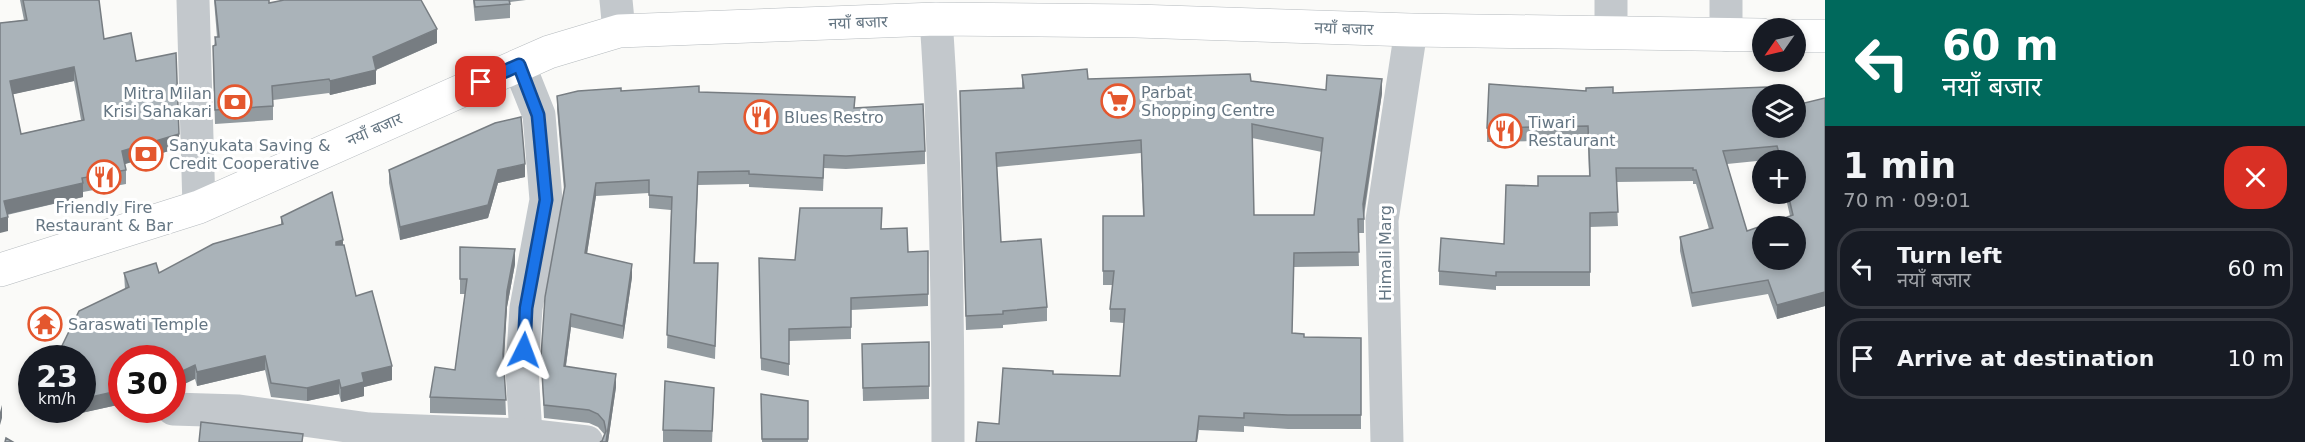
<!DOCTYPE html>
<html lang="en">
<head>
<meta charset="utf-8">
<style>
  body { margin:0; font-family:"DejaVu Sans","Noto Sans Devanagari",sans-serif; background:#242831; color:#f1f3f6; height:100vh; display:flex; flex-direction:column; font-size:22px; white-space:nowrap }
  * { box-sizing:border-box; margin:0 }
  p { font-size:20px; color:#9ea1a6 }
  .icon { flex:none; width:33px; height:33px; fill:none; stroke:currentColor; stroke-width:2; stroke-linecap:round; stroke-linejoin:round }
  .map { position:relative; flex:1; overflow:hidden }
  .panel { display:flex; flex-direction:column; background:#171b24; width:480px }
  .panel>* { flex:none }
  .hud { background:#00695c; color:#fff; overflow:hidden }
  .needle { width:39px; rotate:236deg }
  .tools { position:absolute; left:1752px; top:18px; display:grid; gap:12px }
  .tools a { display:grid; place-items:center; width:54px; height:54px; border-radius:50%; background:#171b24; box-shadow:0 3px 9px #0003; font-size:30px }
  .speed { position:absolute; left:18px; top:345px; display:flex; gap:12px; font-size:30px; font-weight:700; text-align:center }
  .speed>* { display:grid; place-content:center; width:78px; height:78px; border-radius:50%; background:#171b24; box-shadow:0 3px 9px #0003; line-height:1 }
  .speed small { font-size:15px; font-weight:400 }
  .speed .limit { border:9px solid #d22; background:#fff; color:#111 }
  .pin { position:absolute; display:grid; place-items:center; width:51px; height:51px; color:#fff; margin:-26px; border-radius:12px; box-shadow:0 3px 9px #0006 }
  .me { position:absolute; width:66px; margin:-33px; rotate:3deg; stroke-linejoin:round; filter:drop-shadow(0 0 4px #0008) }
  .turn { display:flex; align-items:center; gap:21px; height:126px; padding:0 18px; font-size:27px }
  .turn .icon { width:78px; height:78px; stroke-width:2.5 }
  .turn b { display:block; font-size:42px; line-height:51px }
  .round { display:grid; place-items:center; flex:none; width:63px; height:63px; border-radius:24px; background:#242831 }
  .headline { display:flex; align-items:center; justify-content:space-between; height:102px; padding:0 18px }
  h1 { font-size:36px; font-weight:800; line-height:45px }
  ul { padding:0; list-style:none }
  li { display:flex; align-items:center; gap:18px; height:81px; margin:0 12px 9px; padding:0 6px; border:3px solid #363941; border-radius:24px }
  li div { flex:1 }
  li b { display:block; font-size:22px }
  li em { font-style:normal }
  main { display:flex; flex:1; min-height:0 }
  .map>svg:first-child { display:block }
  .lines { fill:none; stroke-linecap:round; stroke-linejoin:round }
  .major-casing { stroke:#b5babe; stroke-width:34 }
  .minor { stroke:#c3c8cc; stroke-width:33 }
  .major { stroke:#fff; stroke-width:33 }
  .wall { fill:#929a9f; fill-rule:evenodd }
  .shaded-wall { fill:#777d82 }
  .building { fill:#aab3b9; stroke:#777d82; stroke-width:1.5; fill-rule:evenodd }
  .route-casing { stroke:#114b97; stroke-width:15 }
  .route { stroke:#1a73e8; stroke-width:10 }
  .labels { text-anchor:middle; stroke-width:6; stroke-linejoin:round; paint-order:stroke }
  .street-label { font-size:16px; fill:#657683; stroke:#fff }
  .poi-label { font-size:16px; fill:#657683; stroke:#fff; text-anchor:start }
</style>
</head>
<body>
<main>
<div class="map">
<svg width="1825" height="442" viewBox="0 0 1825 442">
  <rect width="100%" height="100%" fill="#fafaf8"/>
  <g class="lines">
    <g class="major-casing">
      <g id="major">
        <polyline points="1796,36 1825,36"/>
        <polyline points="0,270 199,207 549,52 619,31 936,19 1136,21 1411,30 1762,35"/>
      </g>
    </g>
    <g class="minor">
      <polyline points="193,0 199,207"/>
      <polyline points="616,0 619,31"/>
      <path d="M 936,19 C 946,160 948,301 948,442"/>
      <polyline points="1611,33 1611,0"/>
      <polyline points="1726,35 1726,0"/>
      <polyline points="519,65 539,115 546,200 526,308 522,370 526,435"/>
      <polyline points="173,409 239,411 369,429 526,435 587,442"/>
      <polyline points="1387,442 1382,220 1411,30"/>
    </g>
    <use href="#major" class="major"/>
  </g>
  <g class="wall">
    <path d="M 20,0 L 99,0 L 104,39 L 136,61 L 179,148 L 124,164 L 126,170 L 126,184 L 83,192 L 83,197 L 7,215 L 8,231 L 0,23 L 24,20 ZM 74,81 L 81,120 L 21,134 L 13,94 Z"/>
    <polygon points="214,0 269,0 269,3 437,43 376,70 376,84 330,95 329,93 273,100 273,120 215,124 213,60 215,37 217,37"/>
    <polygon points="473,0 526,0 510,2 510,18 475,21"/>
    <path d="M 1022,75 L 1088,79 L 1251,81 L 1326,90 L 1382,93 L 1364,217 L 1364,233 L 1358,233 L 1359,266 L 1294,267 L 1292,333 L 1304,337 L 1361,338 L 1361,429 L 1288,429 L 1244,426 L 1244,432 L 1199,430 L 1197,442 L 976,442 L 999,424 L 1053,374 L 1120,376 L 1124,323 L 1110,322 L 1110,309 L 1113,285 L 1103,285 L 1103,216 L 1143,216 L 1141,153 L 997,167 L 1001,242 L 1047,307 L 1047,321 L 1003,325 L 1003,328 L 966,330 L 960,105 L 1022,88 ZM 1252,138 L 1322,152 L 1314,215 L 1254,215 Z"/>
    <polygon points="621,91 699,92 854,108 925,151 925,164 846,169 824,168 823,191 749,187 749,184 698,185 695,263 718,263 715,359 667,348 671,210 649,208 649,193 596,196 587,254 632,277 623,339 571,327 566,366 616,387 608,442 602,441 604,434 598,427 589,423 544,418 541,357 564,190 557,109 557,96"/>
    <path d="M 1586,91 L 1613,93 L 1762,128 L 1825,98 L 1825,306 L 1777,319 L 1768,294 L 1692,307 L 1680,251 L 1680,237 L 1709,229 L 1696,184 L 1693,184 L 1693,181 L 1616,182 L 1618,226 L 1590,227 L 1590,286 L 1496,286 L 1496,290 L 1439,285 L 1439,271 L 1504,244 L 1538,186 L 1589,176 L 1588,140 L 1487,142 L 1487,128 ZM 1777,159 L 1778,160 L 1796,160 L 1796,194 L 1785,194 L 1790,216 L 1747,231 L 1727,164 Z"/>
    <polygon points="389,170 525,177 498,183 488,218 400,240 389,183"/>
    <polygon points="281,217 343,245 356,296 392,380 364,387 364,396 341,402 339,394 307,401 271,397 265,370 197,386 195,379 122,358 122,404 54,419 39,410 82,410 125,289 124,273 159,273 281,224"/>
    <polygon points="882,229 908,252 928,251 928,306 851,310 851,339 789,341 789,376 761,370 759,258 795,260"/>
    <polygon points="460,247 515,264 507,307 504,362 506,415 430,413 430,397 455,370 465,294 460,294"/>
    <polygon points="929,342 929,399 863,401 862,357"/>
    <polygon points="761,394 808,401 808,442 762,442"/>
    <polygon points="714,401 712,442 663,442 663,430"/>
  </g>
  <g class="shaded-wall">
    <polygon points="437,29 437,43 373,71 373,57"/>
    <polygon points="74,67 74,81 10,95 10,81"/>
    <polygon points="376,70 376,84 330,95 330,81"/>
    <polygon points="1382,79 1382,93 1363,217 1363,204"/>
    <polygon points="179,134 179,148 122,165 122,151"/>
    <polygon points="525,164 525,177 498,183 488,218 400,240 400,227 498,170"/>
    <polygon points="83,183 83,197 4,215 4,201"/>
    <polygon points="596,183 596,196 585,266 585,253"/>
    <polygon points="8,217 8,231 0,233 0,219"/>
    <polygon points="343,240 343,254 336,256 336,242"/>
    <polygon points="515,249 515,264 507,307 503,369 503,354 507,291"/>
    <polygon points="632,264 632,277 623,339 623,326"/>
    <polygon points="1825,292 1825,306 1777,319 1777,305"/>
    <polygon points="571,314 571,327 564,379 564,366"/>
    <polygon points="265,356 265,370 197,386 197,372"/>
    <polygon points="195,365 195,379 172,390 172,376"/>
    <polygon points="392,366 392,380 364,387 364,396 341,402 341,388 362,373"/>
    <polygon points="616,374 616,387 608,442 606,442"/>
    <polygon points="339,380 339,394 307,401 307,388"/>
    <polygon points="122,390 122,404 54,419 54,410 82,410 82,399"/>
    <polygon points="2,405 2,418 0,425 0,412"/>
    <polygon points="1199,416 1197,442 1196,442"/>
  </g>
  <g class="building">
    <path d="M 23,0 L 99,0 L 104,39 L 131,33 L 136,61 L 176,53 L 179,134 L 122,151 L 126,170 L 82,178 L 83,183 L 4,201 L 8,217 L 0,219 L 0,23 L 27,20 ZM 74,67 L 84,120 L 21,134 L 10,81 Z"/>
    <polygon points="215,0 269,0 269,3 284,0 421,0 437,29 373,57 376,70 330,81 329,79 272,86 273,106 215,110 213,46 216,45 215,37 219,37"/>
    <polygon points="474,0 509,0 510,4 475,7"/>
    <path d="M 1087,69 L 1088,79 L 1250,74 L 1251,81 L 1326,90 L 1327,75 L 1382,79 L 1363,204 L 1364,219 L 1358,219 L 1359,252 L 1294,253 L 1292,333 L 1304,334 L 1304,337 L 1361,338 L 1361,415 L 1288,415 L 1244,413 L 1244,418 L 1199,416 L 1196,442 L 976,442 L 978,422 L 999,424 L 1003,368 L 1053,371 L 1053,374 L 1120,376 L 1125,309 L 1110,309 L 1114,271 L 1103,271 L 1103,216 L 1144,216 L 1141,140 L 996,153 L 1001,242 L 1041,239 L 1047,307 L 1003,311 L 1003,314 L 966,316 L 960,91 L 1024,88 L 1022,75 ZM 1252,124 L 1323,138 L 1314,215 L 1254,215 Z"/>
    <path d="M 1489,84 L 1586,91 L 1586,88 L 1613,87 L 1613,93 L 1767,87 L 1768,94 L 1762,94 L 1762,128 L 1796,128 L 1796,105 L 1825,98 L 1825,292 L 1777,305 L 1768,280 L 1692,293 L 1680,237 L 1713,228 L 1696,170 L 1693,170 L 1693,168 L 1616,168 L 1618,212 L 1590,213 L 1590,272 L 1496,272 L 1496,276 L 1439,271 L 1441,238 L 1504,244 L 1506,185 L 1538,186 L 1538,176 L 1590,176 L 1588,126 L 1487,128 ZM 1777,146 L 1781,160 L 1796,160 L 1796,194 L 1788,194 L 1793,215 L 1747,231 L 1723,151 ZM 1762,226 L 1796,226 L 1796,260 L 1762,260 Z"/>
    <polygon points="699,86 699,92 855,97 854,108 923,104 925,151 846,156 824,155 823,178 749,174 749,171 698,172 694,263 718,263 715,346 667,335 672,197 649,195 649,180 596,183 585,253 632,264 623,326 571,314 564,366 616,374 606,442 600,442 602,441 606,431 604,421 598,414 589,410 544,405 541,357 545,297 565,186 557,96 578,91 621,88 621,91"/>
    <polygon points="521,117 525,164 498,170 488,205 400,227 389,170 495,123"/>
    <polygon points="332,192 343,240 336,242 336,245 344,245 356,296 372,291 392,366 362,373 364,382 341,388 339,380 307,388 271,383 265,356 197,372 195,365 172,376 172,358 122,358 122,390 82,399 82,358 56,358 79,311 129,287 124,273 156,263 159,273 213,244 283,224 281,217"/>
    <polygon points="800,208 882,208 881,229 907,228 908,252 928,251 928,294 851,298 851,327 789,329 789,364 761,358 759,258 795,260"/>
    <polygon points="460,247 515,249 507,291 503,354 506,400 430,397 435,367 455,370 467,279 460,279"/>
    <polygon points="929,342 929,386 863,388 862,344"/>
    <polygon points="665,381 714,388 712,431 663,430"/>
    <polygon points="761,394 808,401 808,439 762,439"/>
    <polygon points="201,422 303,434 302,442 199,442"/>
    <polygon points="6,438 13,442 5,442"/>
  </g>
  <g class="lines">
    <g class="route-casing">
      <polyline id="route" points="481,82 519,65 538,115 546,200 526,308 524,350"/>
    </g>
    <use href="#route" class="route"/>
  </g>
  <defs>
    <g id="supermarket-ring" transform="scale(1.725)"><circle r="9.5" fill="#fff" stroke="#e4572e" stroke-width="1.5"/><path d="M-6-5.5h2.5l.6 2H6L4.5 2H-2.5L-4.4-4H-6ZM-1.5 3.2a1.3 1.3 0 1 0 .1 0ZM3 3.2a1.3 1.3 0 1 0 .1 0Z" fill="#e4572e"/></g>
    <g id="bank-ring" transform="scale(1.725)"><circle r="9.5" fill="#fff" stroke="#e4572e" stroke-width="1.5"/><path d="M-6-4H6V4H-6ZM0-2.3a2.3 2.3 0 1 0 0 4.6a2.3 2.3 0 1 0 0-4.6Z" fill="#e4572e"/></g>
    <g id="restaurant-ring" transform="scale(1.725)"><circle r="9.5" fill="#fff" stroke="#e4572e" stroke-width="1.5"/><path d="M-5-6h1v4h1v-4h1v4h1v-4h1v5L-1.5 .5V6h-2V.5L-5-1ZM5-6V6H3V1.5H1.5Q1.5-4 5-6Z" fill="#e4572e"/></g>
    <g id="temple-ring" transform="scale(1.725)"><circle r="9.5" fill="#fff" stroke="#e4572e" stroke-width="1.5"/><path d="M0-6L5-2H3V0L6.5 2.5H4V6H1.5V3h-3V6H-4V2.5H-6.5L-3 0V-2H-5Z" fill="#e4572e"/></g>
  </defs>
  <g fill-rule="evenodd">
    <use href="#supermarket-ring" x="1118" y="101"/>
    <use href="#bank-ring" x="235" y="102"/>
    <use href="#restaurant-ring" x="761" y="117"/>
    <use href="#restaurant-ring" x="1505" y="131"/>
    <use href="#bank-ring" x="146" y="154"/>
    <use href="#restaurant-ring" x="104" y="177"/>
    <use href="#temple-ring" x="45" y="324"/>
  </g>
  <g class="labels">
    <g class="street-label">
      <text transform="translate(858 22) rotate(-2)" y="6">नयाँ बजार</text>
      <text transform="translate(1344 28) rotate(2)" y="6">नयाँ बजार</text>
      <text transform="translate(374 129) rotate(-24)" y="6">नयाँ बजार</text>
      <text transform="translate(1385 253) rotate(-90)" y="6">Himali Marg</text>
    </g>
    <g class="poi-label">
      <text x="1141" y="98">Parbat<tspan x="1141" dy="18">Shopping Centre</tspan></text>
      <text x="212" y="99" text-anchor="end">Mitra Milan<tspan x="212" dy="18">Krisi Sahakari</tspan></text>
      <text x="784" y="123">Blues Restro</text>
      <text x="1528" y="128">Tiwari<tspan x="1528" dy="18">Restaurant</tspan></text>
      <text x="169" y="151">Sanyukata Saving &amp;<tspan x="169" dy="18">Credit Cooperative</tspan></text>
      <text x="104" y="213" text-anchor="middle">Friendly Fire<tspan x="104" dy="18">Restaurant &amp; Bar</tspan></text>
      <text x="68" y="330">Saraswati Temple</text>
    </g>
  </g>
</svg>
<div class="tools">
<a><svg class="needle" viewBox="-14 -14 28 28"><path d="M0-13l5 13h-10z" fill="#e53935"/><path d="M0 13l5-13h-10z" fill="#9ea1a6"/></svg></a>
<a><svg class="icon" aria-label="layers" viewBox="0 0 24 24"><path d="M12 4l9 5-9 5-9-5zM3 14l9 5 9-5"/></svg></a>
<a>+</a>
<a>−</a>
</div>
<div class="speed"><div>23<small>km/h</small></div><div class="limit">30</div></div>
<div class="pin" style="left:481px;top:82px;background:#d93025"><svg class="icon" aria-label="arrive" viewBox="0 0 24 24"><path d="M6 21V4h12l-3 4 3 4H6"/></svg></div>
<svg class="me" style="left:524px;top:350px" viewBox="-20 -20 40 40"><path d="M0-17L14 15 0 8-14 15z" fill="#1a73e8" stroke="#fff" stroke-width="4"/></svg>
</div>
<section class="panel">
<div class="hud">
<div class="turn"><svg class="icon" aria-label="left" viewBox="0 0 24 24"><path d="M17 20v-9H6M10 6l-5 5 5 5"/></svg><div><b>60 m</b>नयाँ बजार</div></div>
</div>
<div class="headline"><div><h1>1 min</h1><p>70 m · 09:01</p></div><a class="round" style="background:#d93025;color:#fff"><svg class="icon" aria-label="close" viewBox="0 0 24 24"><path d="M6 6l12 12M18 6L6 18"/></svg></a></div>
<ul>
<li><svg class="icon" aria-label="left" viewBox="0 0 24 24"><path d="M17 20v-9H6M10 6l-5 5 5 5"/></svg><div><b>Turn left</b><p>नयाँ बजार</p></div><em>60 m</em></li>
<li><svg class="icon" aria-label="arrive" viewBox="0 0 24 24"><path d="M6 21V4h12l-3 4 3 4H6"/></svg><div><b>Arrive at destination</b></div><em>10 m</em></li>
</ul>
</section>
</main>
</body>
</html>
